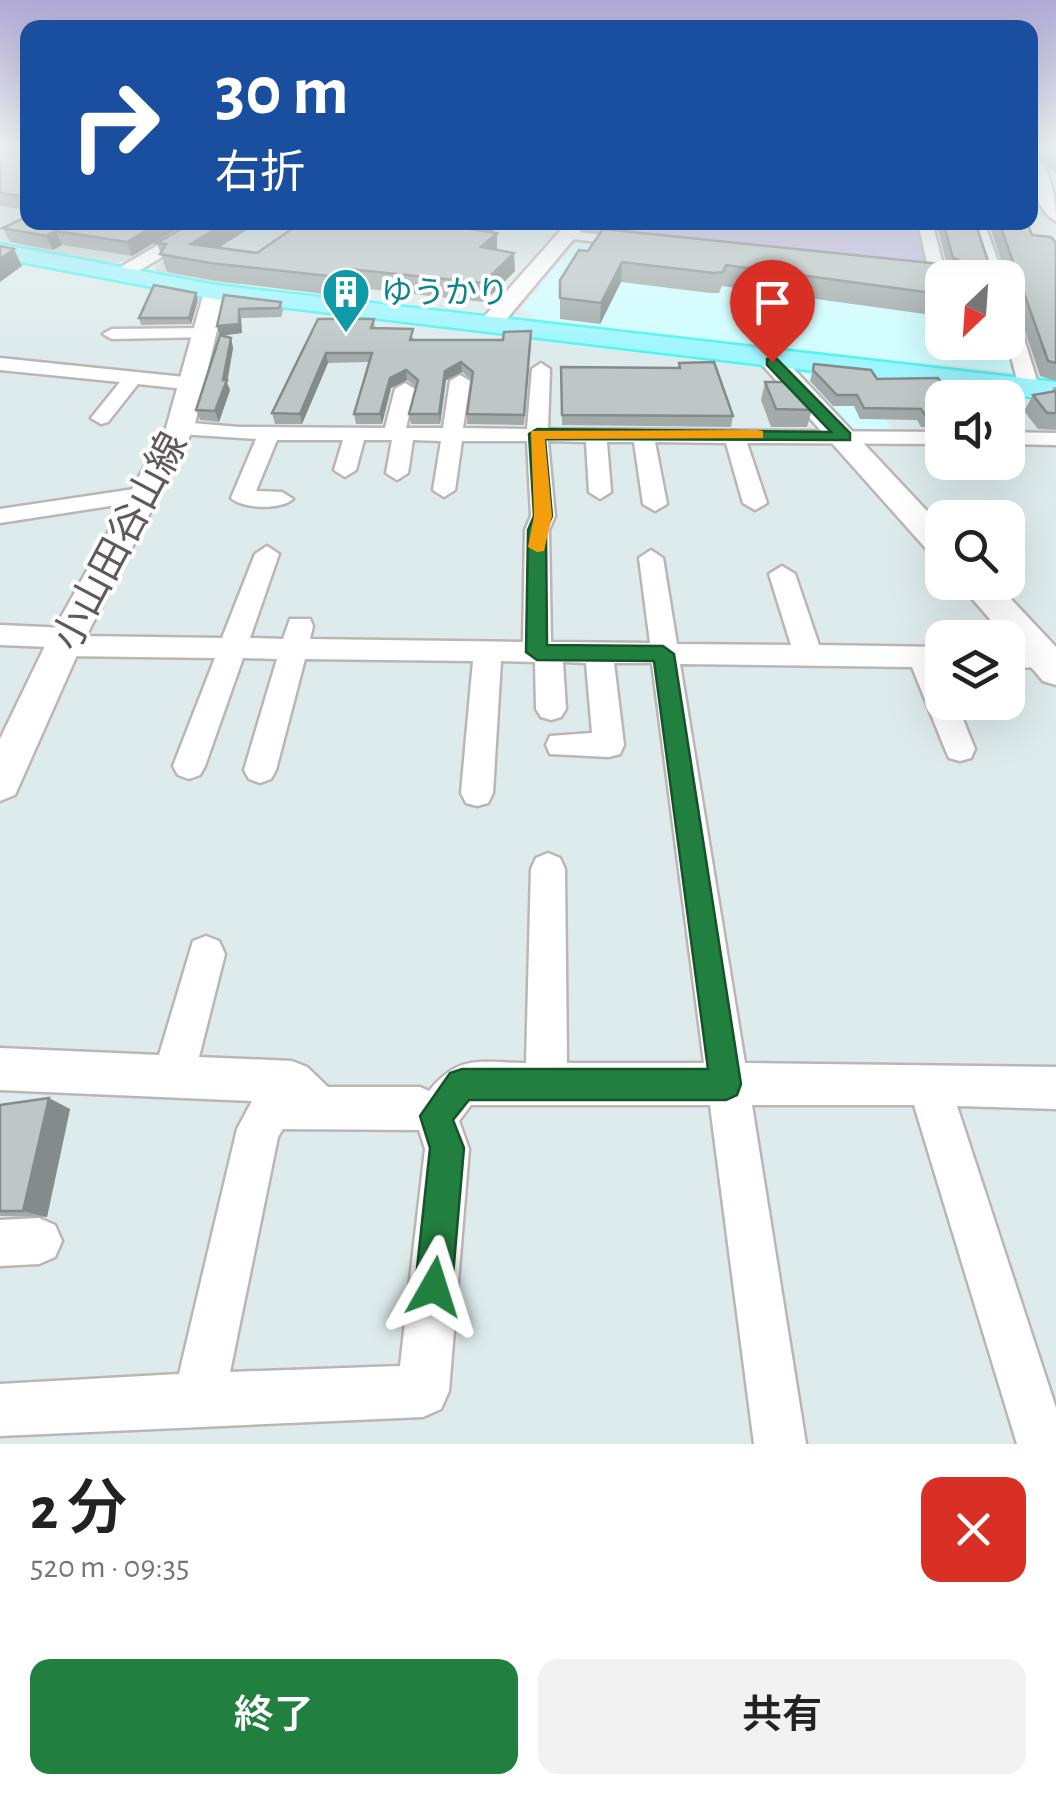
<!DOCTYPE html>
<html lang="ja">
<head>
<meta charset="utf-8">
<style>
  body { margin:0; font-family:"Alegreya Sans","Noto Sans JP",sans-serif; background:#f2f2f2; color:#222; height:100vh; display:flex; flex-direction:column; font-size:38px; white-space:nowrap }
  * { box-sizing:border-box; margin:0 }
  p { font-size:32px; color:#767676 }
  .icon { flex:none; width:55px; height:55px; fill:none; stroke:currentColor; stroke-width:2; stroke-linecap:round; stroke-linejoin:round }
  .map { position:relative; height:1444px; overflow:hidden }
  .details { display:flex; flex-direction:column; background:#fff; flex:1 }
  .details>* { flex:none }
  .top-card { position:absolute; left:20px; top:20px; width:1018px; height:210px; border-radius:20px; box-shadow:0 10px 40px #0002; background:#1a4fa0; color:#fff; overflow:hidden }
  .needle { width:65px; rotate:205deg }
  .controls { position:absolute; left:925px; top:260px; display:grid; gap:20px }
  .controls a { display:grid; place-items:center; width:100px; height:100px; border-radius:20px; background:#fff; box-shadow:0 10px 40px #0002; font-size:50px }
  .pin { position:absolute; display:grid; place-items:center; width:85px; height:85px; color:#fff; margin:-102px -42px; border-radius:50% 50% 50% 0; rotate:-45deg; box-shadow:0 0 10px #0007 }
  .pin .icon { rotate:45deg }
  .me { position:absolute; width:110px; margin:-55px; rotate:6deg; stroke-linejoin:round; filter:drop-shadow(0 0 8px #0008) }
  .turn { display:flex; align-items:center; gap:35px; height:210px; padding:0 30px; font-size:45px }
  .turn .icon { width:130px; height:130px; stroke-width:2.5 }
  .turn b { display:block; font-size:70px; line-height:85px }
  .round { display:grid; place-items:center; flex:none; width:105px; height:105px; border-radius:20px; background:#f2f2f2 }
  .summary { display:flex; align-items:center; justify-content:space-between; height:170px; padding:0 30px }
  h1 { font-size:60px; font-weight:600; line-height:75px }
  .cta { display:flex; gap:20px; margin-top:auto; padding:20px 30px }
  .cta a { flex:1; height:115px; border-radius:20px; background:#217f40; color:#fff; font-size:40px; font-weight:600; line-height:115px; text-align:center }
  .cta a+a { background:#f2f2f2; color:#222 }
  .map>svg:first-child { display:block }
  .commercial { fill:#d0feff }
  .education { fill:#cddcdc }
  .green { fill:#c4b9e5 }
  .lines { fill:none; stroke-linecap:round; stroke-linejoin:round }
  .street-casing { stroke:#bdb5b5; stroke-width:5 }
  .secondary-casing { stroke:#bfb5b6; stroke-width:5 }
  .primary-casing { stroke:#4cf7f3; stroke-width:5 }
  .street { fill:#fff; fill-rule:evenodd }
  .secondary { fill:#fff; fill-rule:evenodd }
  .primary { fill:#a0f6ff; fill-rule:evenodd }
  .wall { fill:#a2abaa }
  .shaded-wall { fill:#848b8b }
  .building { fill:#bcc7c6; stroke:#848b8b; stroke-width:2.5 }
  .route { fill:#217f40; stroke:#15532a; stroke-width:2.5 }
  .slow { fill:#f59e0b }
  .labels { text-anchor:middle; stroke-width:8; stroke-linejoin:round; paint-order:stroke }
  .far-culture-label { font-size:32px; fill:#0d838f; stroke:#fff; text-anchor:start }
  .street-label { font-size:40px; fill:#615859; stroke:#fff }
</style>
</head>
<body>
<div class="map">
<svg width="1056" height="1444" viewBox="0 0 1056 1444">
  <rect width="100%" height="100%" fill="#deebec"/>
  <g class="commercial">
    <polygon points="578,239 942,279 942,342 1008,342 1019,373 537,320 522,308"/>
    <polygon points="786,365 851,373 897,436 854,436"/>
  </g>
  <g class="education">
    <polygon points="27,155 28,222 196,223 128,260 104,264 0,240 0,167"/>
    <polygon points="229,223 245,223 376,240 257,272 238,286 158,274 155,266"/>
  </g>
  <polygon class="green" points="593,222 837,222 904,229 904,223 922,223 932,272 584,234"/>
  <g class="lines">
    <g class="street-casing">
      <g id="street">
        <polygon points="918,222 932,222 946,276 942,280 930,276"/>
        <polygon points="970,222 984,222 1004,278 988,278"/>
        <polygon points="568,231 634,238 641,242 634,246 563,238 561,235"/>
        <polygon points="1008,311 1017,316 1039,387 1036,391 1029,393 1019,387 1007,342"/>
        <polygon points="206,328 215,333 212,337 112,339 103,334 112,329"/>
        <polygon points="0,358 194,378 204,384 194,390 138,384 108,422 101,424 91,418 120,382 0,370"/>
        <path d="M 541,363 L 550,369 L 548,429 L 942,432 L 942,444 L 747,443 L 767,503 L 755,510 L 743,503 L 726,443 L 655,442 L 667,504 L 655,511 L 643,504 L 634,442 L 607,442 L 611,492 L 600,499 L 589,492 L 586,442 L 548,441 L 555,516 L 549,530 L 551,642 L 650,643 L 639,558 L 651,550 L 663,558 L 677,644 L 791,645 L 769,574 L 782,566 L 795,574 L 819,645 L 942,647 L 942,702 L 956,702 L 975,749 L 971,758 L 960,761 L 949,758 L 945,749 L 912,667 L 680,664 L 745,1063 L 1056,1067 L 1056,1109 L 957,1106 L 1056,1408 L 1056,1444 L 1017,1444 L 914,1105 L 752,1105 L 806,1444 L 754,1444 L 710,1105 L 471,1105 L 459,1121 L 469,1149 L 449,1391 L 441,1409 L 423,1417 L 0,1436 L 0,1384 L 179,1374 L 237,1129 L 252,1101 L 0,1090 L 0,1048 L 159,1055 L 193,941 L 206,936 L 219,941 L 225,954 L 199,1057 L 292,1061 L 307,1067 L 328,1087 L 420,1087 L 429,1091 C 460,1053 481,1063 526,1063 L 531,869 L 536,858 L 548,853 L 560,858 L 565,869 L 567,1063 L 704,1063 L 652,663 L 614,663 L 624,745 L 620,754 L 609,757 L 550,754 L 546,745 L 550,736 L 592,733 L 586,663 L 563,662 L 566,709 L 561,717 L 551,720 L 541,717 L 536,709 L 535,662 L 501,661 L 493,793 L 488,803 L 477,806 L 466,803 L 461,793 L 473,661 L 305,659 L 276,770 L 271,779 L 260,783 L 249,779 L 244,770 L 277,659 L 243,658 L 205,766 L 200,775 L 189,779 L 178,775 L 173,766 L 215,658 L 63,656 L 53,653 L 50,647 L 0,645 L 0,625 L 67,628 L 80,636 L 222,638 L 255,554 L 267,546 L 279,554 L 250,638 L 283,639 L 290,619 L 310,619 L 313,626 L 310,639 L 523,642 L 525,530 L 531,516 L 527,441 L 462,441 L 455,490 L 444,497 L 433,490 L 441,441 L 413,440 L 408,473 L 397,480 L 386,473 L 392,440 L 364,440 L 356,470 L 345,477 L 334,470 L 343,440 L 277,440 L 256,491 L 282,492 L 293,499 C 281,510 243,509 231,498 L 256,439 L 180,434 L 170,428 L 180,422 L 239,427 L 385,428 L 395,389 L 405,383 L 415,389 L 406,428 L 443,428 L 450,381 L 460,375 L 470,381 L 463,428 L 527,429 L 532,369 ZM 283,1129 L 419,1130 L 425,1149 L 400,1366 L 230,1372 L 278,1137 Z"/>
        <polygon points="1008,432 1056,433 1056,445 1008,444"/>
        <polygon points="141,488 149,490 152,495 149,500 0,523 0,509"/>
        <polygon points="1008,647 1056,648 1056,668 1008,667"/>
        <polygon points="39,1218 55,1225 62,1241 55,1257 39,1264 0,1266 0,1220"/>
      </g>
    </g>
    <g class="secondary-casing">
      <g id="secondary">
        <path d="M 1030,153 C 1051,164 1056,199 1056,221 C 1035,212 1030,174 1030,153 Z"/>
        <polygon points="197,222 221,222 125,279 111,279 107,275"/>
        <polygon points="568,222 588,222 499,328 483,328 479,323 483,318"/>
        <polygon points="215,285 226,292 194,428 81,646 15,795 0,801 0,739 45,646 166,428 204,292"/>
        <polygon points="766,347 775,349 942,527 942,556 930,553 757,359 754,354 757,349"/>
        <polygon points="958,582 995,582 1056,647 1056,685 1043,681"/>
      </g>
    </g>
    <g class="primary-casing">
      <polygon id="primary" points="0,244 215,285 1056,382 1056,400 215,299 0,258"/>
    </g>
    <use href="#street" class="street"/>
    <use href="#secondary" class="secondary"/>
    <use href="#primary" class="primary"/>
  </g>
  <g class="wall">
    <polygon points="28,149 28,210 0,206 0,157"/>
    <polygon points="1030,149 1056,149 1056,174 1032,150 1033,158 1030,164"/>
    <polygon points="28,222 189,222 132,256 62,245 53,250 10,242 3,228"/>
    <polygon points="302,222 495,222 495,229 491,232 497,250 515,271 484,302 352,287 341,296 216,281 167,272 157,243 256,224 218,248 257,253"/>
    <polygon points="936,222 975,222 990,267 985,278 942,278 942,342 1008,342 1008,303 1018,335 1007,357 933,347 932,315 722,286 719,293 710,293 621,282 600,324 560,319 560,280 579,250 947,265"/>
    <polygon points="992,222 1027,222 1032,235 1056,243 1056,381 1040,376 990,227"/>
    <polygon points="224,295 281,302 283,311 281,317 241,318 242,333 221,335 231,338 233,348 227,383 230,390 219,422 200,420 196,410 220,335"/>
    <polygon points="198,300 191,324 141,325 139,318"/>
    <polygon points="318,319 374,319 375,328 414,338 414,340 531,341 524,425 467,424 467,414 472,380 462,372 446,380 440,424 411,424 409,414 416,387 407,380 391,388 382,424 356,424 354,414 369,362 328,363 302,424 275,424 272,413"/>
    <polygon points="679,363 733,416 731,427 562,425 561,367 678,368"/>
    <polygon points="814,364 942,398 942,427 921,427 917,420 860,419 854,406 833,406 810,381"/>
    <polygon points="765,382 812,410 807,427 771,427 761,400"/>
    <polygon points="1054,387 1056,387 1056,430 1038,429 1024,411 1033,395 1051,392"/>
    <polygon points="0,1105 70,1109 47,1217 0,1216"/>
  </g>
  <g class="shaded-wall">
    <polygon points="0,149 21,149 0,157"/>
    <polygon points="160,222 189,222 132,256 127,242"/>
    <polygon points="226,222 256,222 256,224 196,262 191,244"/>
    <polygon points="479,222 495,222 495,229 471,247 470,229"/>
    <polygon points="56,231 62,245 53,250 46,236"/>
    <polygon points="497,233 497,251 481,247"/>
    <polygon points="14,249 22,266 0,282 0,259"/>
    <polygon points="514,253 515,271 484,302 483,283"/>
    <polygon points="622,262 621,282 600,324 601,303"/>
    <polygon points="349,269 352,287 341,296 337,277"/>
    <polygon points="196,293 198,300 191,324 189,318"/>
    <polygon points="239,309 241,318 242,333 220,336 217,326"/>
    <polygon points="231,338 233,348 227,383 230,390 219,422 215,411"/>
    <polygon points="326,353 328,363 302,424 300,414"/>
    <polygon points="461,362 462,372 446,380 440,424 439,414 445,371"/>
    <polygon points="406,370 407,380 391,388 382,424 380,414 390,378"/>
    <polygon points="49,1098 70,1109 47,1217 23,1211"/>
  </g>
  <g class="building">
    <polygon points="22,149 28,149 28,197 0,193 0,157"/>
    <polygon points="28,216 28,222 160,222 127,242 56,231 46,236 3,228"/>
    <polygon points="193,222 226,222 191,244 257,253 302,222 479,222 470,229 497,233 481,247 514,253 483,283 349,269 337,277 210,263 160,254 166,244 157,243"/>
    <polygon points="943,222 975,222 990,267 966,265 966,263 953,258"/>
    <polygon points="999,222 1027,222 1032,235 1051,237 1056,243 1056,363 1048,361"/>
    <polygon points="603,229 950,265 954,261 966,263 968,278 942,278 942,326 940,294 726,265 723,272 714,273 622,262 601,303 560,298 560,280 579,250 588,251"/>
    <polygon points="0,246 14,249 0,259"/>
    <polygon points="154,285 196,293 189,318 139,318"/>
    <polygon points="224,295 281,302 279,308 239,309 239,324 217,326"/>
    <polygon points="1008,303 1014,304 1018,335 1008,334"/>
    <polygon points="318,319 374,319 371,328 413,329 410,340 503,340 504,332 531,331 524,415 467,414 473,372 461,362 445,371 439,414 409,414 418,380 406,370 390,378 380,414 354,414 372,353 326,353 300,414 272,413"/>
    <polygon points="220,335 231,338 223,380 227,380 215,411 196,410"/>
    <polygon points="714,362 733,416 562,415 561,367 680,368 679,363"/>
    <polygon points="814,364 871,370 877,379 938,378 952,398 942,398 942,416 926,416 921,409 864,408 857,395 837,395 813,370"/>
    <polygon points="765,382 793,382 812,410 776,409"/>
    <polygon points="1056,391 1056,413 1047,413 1033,395"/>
    <polygon points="49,1098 23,1211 0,1211 0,1105"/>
  </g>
  <linearGradient id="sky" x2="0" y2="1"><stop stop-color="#b1aad6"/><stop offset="0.42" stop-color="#f0f6f6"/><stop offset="1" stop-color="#f0f6f6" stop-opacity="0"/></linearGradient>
  <rect width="1056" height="351" fill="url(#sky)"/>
  <polygon class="route" points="767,359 777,359 850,433 850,440 545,439 552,516 546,530 547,645 663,646 674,654 741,1084 737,1095 726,1100 469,1100 453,1120 464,1148 452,1287 446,1300 434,1305 421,1300 415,1287 430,1148 420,1116 450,1073 462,1069 708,1069 654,661 537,660 526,652 528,530 534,516 529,434 537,429 831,432 767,365"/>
  <polygon class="slow" points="757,430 763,431 763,438 545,439 552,516 544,551 537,552 528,547 534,516 531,431"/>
  <defs>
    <g id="building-pin" transform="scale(2.5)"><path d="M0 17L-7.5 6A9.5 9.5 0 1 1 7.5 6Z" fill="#0f9aa8" stroke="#fff"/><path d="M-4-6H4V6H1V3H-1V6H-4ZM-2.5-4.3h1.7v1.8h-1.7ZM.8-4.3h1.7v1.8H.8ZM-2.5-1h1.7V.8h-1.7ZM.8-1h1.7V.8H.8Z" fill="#fff"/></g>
  </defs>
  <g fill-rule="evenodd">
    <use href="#building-pin" x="346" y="292"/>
  </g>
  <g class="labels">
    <g class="far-culture-label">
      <text x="381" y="303">ゆうかり</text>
    </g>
    <g class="street-label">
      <text transform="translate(119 541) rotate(-62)" y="14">小山田谷山線</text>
    </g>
  </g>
</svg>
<div class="controls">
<a><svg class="needle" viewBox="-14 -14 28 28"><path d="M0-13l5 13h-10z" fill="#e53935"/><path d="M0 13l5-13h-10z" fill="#767676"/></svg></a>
<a><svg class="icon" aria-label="sound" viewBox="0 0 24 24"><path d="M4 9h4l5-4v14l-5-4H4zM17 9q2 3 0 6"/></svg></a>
<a><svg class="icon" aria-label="search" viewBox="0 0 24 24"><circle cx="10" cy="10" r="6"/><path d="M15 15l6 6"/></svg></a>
<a><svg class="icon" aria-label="layers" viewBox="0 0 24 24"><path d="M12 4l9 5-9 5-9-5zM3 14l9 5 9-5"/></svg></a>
</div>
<div class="pin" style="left:772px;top:362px;background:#d93025"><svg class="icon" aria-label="arrive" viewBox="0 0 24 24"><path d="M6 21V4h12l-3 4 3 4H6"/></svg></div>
<svg class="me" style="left:434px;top:1287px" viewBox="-20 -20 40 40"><path d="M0-17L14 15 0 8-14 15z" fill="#217f40" stroke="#fff" stroke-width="4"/></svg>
<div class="top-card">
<div class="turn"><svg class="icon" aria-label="right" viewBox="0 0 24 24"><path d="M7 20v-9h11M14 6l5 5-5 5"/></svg><div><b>30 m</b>右折</div></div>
</div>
</div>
<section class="details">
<div class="summary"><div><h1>2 分</h1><p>520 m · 09:35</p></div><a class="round" style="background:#d93025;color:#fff"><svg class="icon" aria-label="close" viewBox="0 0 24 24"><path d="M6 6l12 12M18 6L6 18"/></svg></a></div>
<div class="cta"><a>終了</a><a>共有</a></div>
</section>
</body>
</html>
